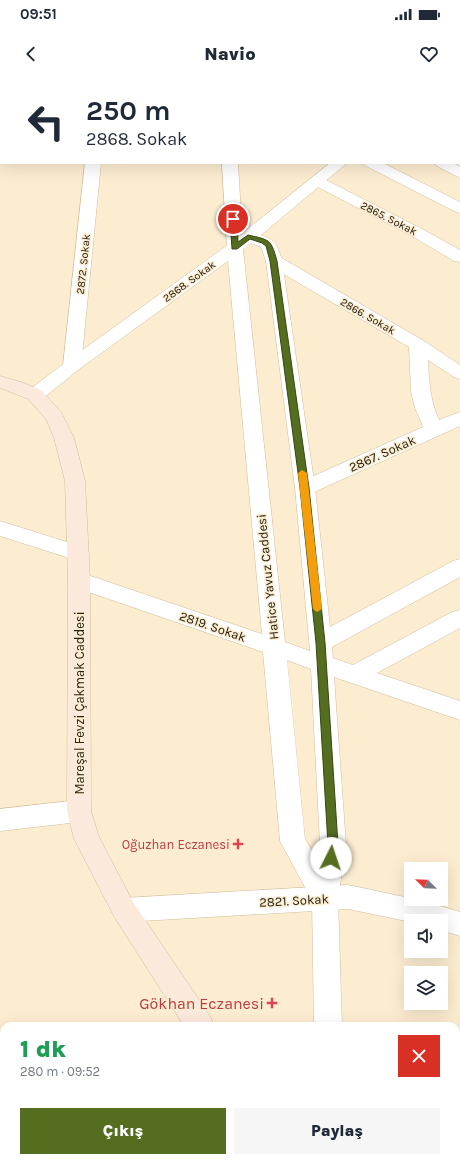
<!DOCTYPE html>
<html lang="tr">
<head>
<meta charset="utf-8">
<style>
  body { margin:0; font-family:Karla,sans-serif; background:#f6f6f7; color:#1f2937; height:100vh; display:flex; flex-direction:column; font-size:15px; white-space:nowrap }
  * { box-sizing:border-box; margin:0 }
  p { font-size:13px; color:#747a83 }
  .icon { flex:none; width:22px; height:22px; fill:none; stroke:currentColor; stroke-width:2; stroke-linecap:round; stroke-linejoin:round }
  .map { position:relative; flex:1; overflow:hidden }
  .panel { position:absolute; left:0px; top:942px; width:460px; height:140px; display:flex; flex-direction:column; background:#fff; border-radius:12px 12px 0 0; box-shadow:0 4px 16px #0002 }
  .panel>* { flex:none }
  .hud { position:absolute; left:0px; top:0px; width:460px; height:84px; box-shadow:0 4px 16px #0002; background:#fff; color:#1f2937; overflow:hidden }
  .needle { width:26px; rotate:293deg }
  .fabs { position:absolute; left:404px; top:782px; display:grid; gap:8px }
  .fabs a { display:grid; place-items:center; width:44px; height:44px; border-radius:0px; background:#fff; box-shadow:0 4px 16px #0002; font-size:20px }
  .pin { position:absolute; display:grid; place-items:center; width:34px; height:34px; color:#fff; margin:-17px; border:2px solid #fff; border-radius:50%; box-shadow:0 1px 4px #0007 }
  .me { position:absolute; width:44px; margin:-22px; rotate:4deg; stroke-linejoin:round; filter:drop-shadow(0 0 3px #0008) }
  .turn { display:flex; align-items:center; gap:14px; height:84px; padding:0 20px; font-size:18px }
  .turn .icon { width:52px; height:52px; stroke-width:2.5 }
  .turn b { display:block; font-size:28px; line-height:34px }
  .round { display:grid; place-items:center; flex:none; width:42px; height:42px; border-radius:0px; background:#f6f6f7 }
  .overview { display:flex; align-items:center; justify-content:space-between; height:68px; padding:0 20px }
  h1 { font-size:24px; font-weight:800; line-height:30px; color:#1e9e55 }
  .button { display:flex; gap:8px; margin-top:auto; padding:8px 20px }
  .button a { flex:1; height:46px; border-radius:0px; background:#556d1e; color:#fff; font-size:16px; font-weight:800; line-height:46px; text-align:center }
  .button a+a { background:#f6f6f7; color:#1f2937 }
  .status { display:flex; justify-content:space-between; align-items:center; height:28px; padding:0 20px; background:#fff; direction:ltr }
  .status svg { height:11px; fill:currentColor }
  header { display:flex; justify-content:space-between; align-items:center; height:52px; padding:0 20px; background:#fff; font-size:18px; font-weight:800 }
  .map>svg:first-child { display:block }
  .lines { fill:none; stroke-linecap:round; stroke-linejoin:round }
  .minor-casing { stroke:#d0bd9c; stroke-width:1 }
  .tertiary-casing { stroke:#d0bd9c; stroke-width:1 }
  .secondary-casing { stroke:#d0bd9c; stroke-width:1 }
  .minor { fill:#fff; fill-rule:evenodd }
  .tertiary { fill:#fff; fill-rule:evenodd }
  .secondary { fill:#fbeadc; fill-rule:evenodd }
  .route { fill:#556d1e; stroke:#374714 }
  .slow { fill:#f59e0b }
  .health-dot { fill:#e0444e; stroke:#fcedd1; stroke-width:1.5 }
  .labels { text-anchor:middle; stroke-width:3; stroke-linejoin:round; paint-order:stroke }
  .far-street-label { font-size:11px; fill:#272013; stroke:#fcedd1 }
  .street-label { font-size:13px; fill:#272013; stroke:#fcedd1 }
  .health-label { font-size:13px; fill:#be3a42; stroke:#fcedd1; text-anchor:end }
  .near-health-label { font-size:16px; fill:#be3a42; stroke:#fcedd1; text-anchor:end }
</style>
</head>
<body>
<div class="status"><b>09:51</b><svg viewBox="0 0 49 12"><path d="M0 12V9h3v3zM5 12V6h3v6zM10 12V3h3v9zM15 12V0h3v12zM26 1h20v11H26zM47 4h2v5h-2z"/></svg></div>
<header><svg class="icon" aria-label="back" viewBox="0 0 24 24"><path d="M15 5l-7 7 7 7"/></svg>Navio<svg class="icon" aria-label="heart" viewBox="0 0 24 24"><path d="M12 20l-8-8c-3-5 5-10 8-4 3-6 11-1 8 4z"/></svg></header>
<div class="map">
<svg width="460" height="1082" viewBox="0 0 460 1082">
  <rect width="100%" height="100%" fill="#fcedd1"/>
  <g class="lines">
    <g class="minor-casing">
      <g id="minor">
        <rect x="93" y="0" width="14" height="1"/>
        <polygon points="215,0 229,0 230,1 216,1"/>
        <rect x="0" y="27" width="1" height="8"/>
        <rect x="459" y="36" width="1" height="8"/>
        <polygon points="85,83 101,83 81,286 78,290 72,292 66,290 63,286"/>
        <polygon points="222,83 238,83 243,168 241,172 235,173 229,172 227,168"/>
        <polygon points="363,83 383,83 460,122 460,133 454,131 366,86"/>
        <polygon points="434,83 453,83 460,87 460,98 437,86"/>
        <polygon points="317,96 322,98 424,150 460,170 460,182 454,181 412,156 312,104 309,101 312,98"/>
        <path d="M 274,176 L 280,177 L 424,261 L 460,285 L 460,299 L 454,297 L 428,280 C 429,301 430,320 439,340 L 460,332 L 460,346 L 312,413 L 305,415 L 298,413 L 295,408 L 298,403 L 423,347 L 415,328 L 411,312 L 409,267 L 268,185 L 266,181 L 268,177 Z"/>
        <polygon points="0,441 86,468 89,473 86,478 79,481 0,456"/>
        <polygon points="79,720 88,723 91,731 88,739 79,742 0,751 0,729"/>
        <path d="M 348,805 C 387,813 422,820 460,832 L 460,856 L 441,850 L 441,841 L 411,842 L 348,829 L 124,842 L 115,838 L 111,830 L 115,822 L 124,818 Z"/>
        <polygon points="460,1006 460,1038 456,1040 456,1008"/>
        <polygon points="386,1078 418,1078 416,1082 384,1082"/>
      </g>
    </g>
    <g class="tertiary-casing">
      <g id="tertiary">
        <path d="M 330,83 L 347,83 L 261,155 C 276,160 278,166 282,181 L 315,408 L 330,547 L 453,481 L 460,479 L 460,497 L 332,567 L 333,578 L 353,585 L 452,532 L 460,530 L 460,548 L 377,593 L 460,621 L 460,640 L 334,597 L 346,765 L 338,819 L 342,946 L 314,946 L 312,820 L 280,761 L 263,572 L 71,506 L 68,500 L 71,494 L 79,492 L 262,554 L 228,181 L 78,290 L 42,319 L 35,321 L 28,319 L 26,315 L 28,311 L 66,282 L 229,164 ZM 251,163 L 261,167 L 266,181 L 295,408 L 310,571 L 285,562 L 243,169 ZM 287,580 L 311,589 L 320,765 L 318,781 L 305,759 Z"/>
        <rect x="316" y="1078" width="30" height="4"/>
      </g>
    </g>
    <g class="secondary-casing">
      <g id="secondary">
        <polygon points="0,296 24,303 42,311 61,332 74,358 85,401 90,500 91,731 99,757 133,822 210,936 214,946 184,946 115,838 74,759 67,731 68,500 65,401 54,358 46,339 28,319 0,308"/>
        <polygon points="271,1078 302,1078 304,1082 273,1082"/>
      </g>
    </g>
    <use href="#minor" class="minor"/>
    <use href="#tertiary" class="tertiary"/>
    <use href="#secondary" class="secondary"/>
  </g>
  <path class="route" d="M 233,137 L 237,139 L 238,162 L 248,155 C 270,160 271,159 277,181 L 309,408 L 325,563 L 338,765 L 335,781 L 331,783 L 327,781 L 326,778 L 328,765 L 316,563 L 300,408 L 270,181 L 266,166 L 262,163 L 250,159 L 237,169 L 232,169 L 230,139 Z"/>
  <polygon class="slow" points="302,390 307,393 322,529 317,532 313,529 298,393"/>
  <g class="health-dot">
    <path d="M236 758h4v4h4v4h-4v4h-4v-4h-4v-4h4z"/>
    <path d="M270 917h4v4h4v4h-4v4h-4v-4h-4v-4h4z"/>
  </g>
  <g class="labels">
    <g class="far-street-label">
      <text transform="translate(389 138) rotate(27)" y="4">2865. Sokak</text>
      <text transform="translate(83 184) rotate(-84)" y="4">2872. Sokak</text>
      <text transform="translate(189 201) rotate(-36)" y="4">2868. Sokak</text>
      <text transform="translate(368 236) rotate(30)" y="4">2866. Sokak</text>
    </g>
    <g class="street-label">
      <text transform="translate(382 373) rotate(-24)" y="5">2867. Sokak</text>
      <text transform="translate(267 497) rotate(-96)" y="5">Hatice Yavuz Caddesi</text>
      <text transform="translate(213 546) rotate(19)" y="5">2819. Sokak</text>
      <text transform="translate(79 623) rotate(-90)" y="5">Mareşal Fevzi Çakmak Caddesi</text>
      <text transform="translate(294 820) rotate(-3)" y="5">2821. Sokak</text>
    </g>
    <g class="health-label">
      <text x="230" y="769">Oğuzhan Eczanesi</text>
    </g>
    <g class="near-health-label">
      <text x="264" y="929">Gökhan Eczanesi</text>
    </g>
  </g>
</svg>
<div class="fabs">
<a><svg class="needle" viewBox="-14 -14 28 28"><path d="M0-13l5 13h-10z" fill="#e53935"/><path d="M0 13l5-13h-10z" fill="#747a83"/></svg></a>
<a><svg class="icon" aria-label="sound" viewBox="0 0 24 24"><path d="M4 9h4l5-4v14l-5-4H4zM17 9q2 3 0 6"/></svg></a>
<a><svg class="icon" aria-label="layers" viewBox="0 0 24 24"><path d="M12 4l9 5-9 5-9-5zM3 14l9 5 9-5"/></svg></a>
</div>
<div class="pin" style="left:233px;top:139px;background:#d93025"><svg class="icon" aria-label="arrive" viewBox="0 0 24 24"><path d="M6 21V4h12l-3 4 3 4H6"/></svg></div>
<svg class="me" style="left:331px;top:778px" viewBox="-20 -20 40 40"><circle r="19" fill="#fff"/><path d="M0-13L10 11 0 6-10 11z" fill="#556d1e"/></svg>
<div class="hud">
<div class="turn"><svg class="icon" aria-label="left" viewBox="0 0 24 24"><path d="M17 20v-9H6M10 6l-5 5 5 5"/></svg><div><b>250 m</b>2868. Sokak</div></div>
</div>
<section class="panel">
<div class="overview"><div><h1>1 dk</h1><p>280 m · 09:52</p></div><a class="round" style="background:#d93025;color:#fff"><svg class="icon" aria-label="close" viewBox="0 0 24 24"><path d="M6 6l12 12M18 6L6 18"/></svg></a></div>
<div class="button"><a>Çıkış</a><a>Paylaş</a></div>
</section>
</div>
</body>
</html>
